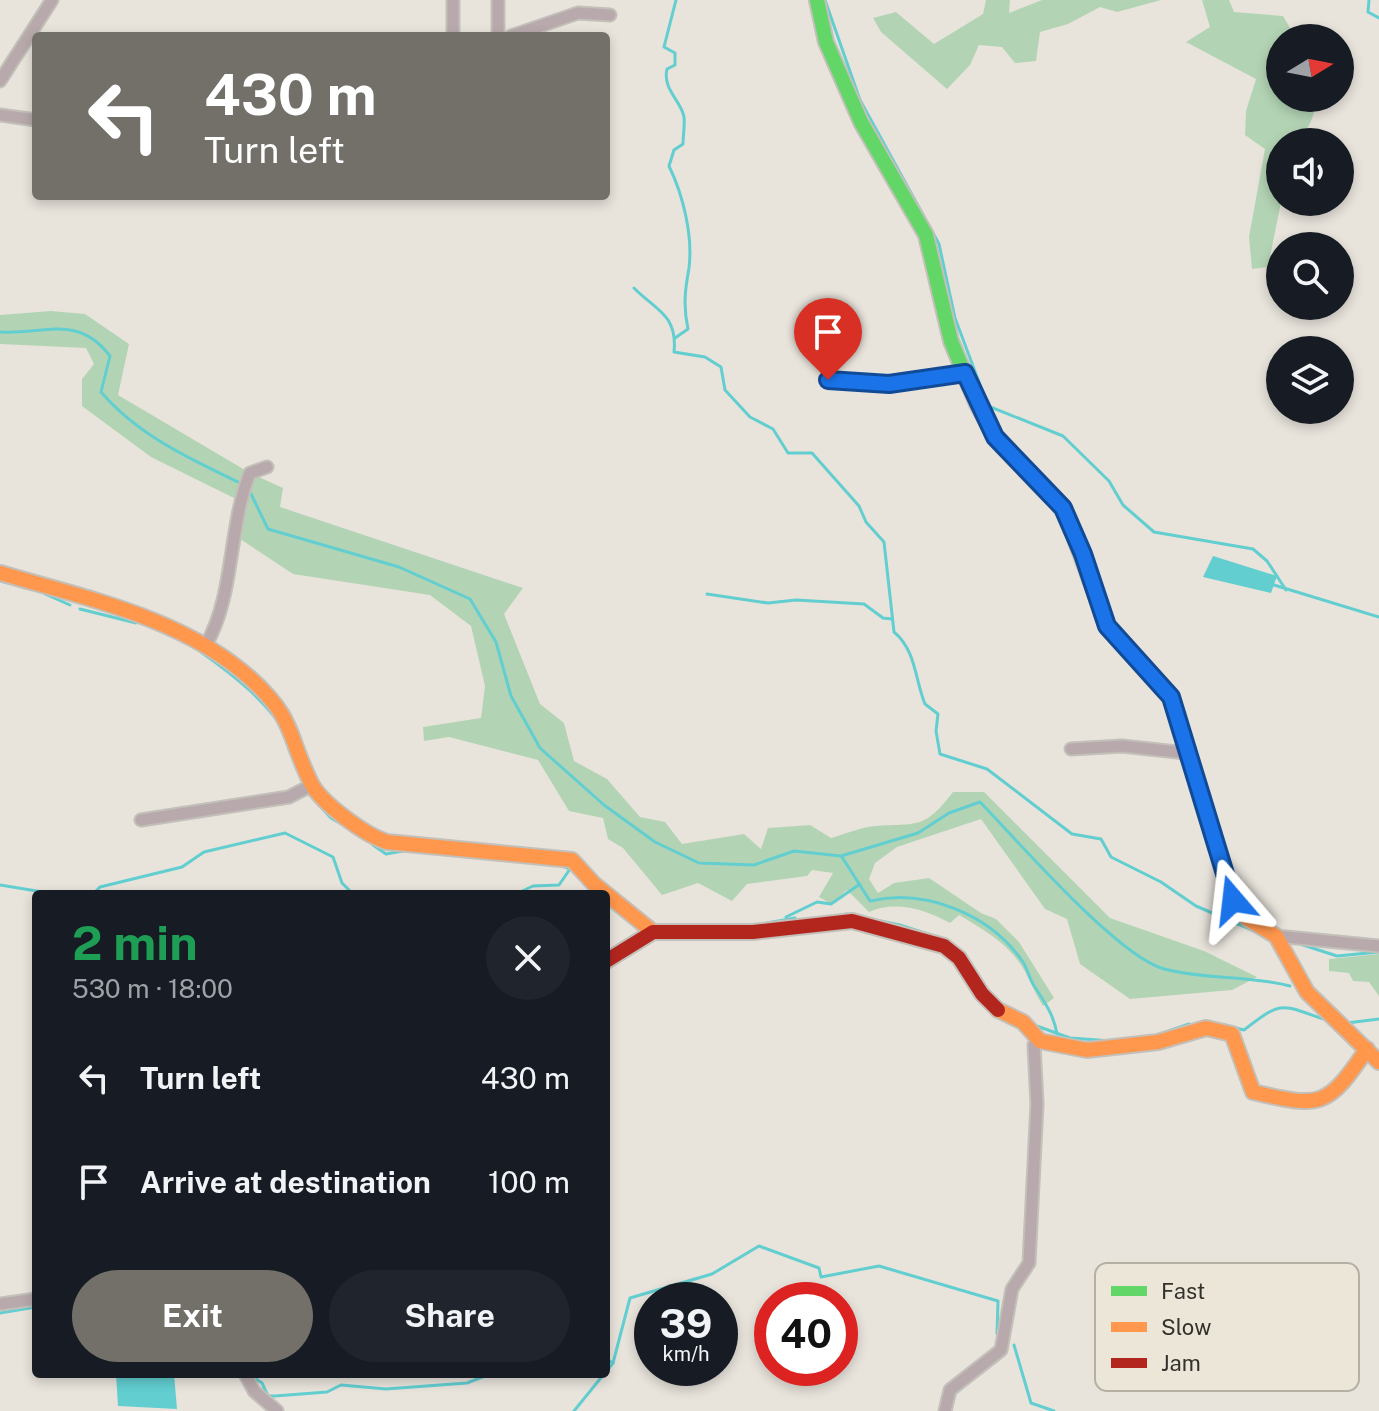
<!DOCTYPE html>
<html lang="en">
<head>
<meta charset="utf-8">
<style>
  body { margin:0; font-family:"Public Sans",sans-serif; background:#20242c; color:#f1f3f6; height:100vh; display:flex; flex-direction:column; font-size:30px; white-space:nowrap }
  * { box-sizing:border-box; margin:0 }
  p { font-size:26px; color:#9ea1a6 }
  .icon { flex:none; width:44px; height:44px; fill:none; stroke:currentColor; stroke-width:2; stroke-linecap:round; stroke-linejoin:round }
  .map { position:relative; flex:1; overflow:hidden }
  .sheet { position:absolute; left:32px; top:890px; width:578px; height:488px; display:flex; flex-direction:column; background:#171b24; border-radius:8px; box-shadow:0 4px 12px #0003 }
  .sheet>* { flex:none }
  .banner { position:absolute; left:32px; top:32px; width:578px; height:168px; border-radius:8px; box-shadow:0 4px 12px #0003; background:#727069; color:#fff; overflow:hidden }
  .needle { width:52px; rotate:80deg }
  .controls { position:absolute; left:1266px; top:24px; display:grid; gap:16px }
  .controls a { display:grid; place-items:center; width:88px; height:88px; border-radius:50%; background:#171b24; box-shadow:0 4px 12px #0003; font-size:40px }
  .speed { position:absolute; left:634px; top:1282px; display:flex; gap:16px; font-size:40px; font-weight:700; text-align:center }
  .speed>* { display:grid; place-content:center; width:104px; height:104px; border-radius:50%; background:#171b24; box-shadow:0 4px 12px #0003; line-height:1 }
  .speed small { font-size:20px; font-weight:400 }
  .speed .limit { border:12px solid #d22; background:#fff; color:#111 }
  .pin { position:absolute; display:grid; place-items:center; width:68px; height:68px; color:#fff; margin:-82px -34px; border-radius:50% 50% 50% 0; rotate:-45deg; box-shadow:0 0 8px #0007 }
  .pin .icon { rotate:45deg }
  .me { position:absolute; width:88px; margin:-44px; rotate:343deg; stroke-linejoin:round; filter:drop-shadow(0 0 6px #0008) }
  .turn { display:flex; align-items:center; gap:28px; height:168px; padding:0 40px; font-size:36px }
  .turn .icon { width:104px; height:104px; stroke-width:2.5 }
  .turn b { display:block; font-size:56px; line-height:68px }
  .round { display:grid; place-items:center; flex:none; width:84px; height:84px; border-radius:42px; background:#20242c }
  .overview { display:flex; align-items:center; justify-content:space-between; height:136px; padding:0 40px }
  h1 { font-size:48px; font-weight:700; line-height:60px; color:#1e9e55 }
  .cta { display:flex; gap:16px; margin-top:auto; padding:16px 40px }
  .cta a { flex:1; height:92px; border-radius:48px; background:#727069; color:#fff; font-size:32px; font-weight:700; line-height:92px; text-align:center }
  .cta a+a { background:#20242c; color:#f1f3f6 }
  ul { padding:0; list-style:none }
  li { display:flex; align-items:center; gap:24px; height:104px; padding:0 40px }
  li div { flex:1 }
  li b { display:block; font-size:30px }
  li em { font-style:normal }
  .map>svg:first-child { display:block }
  .green { fill:#b3d4b4 }
  .water { fill:#62ced0 }
  .lines { fill:none; stroke-linecap:round; stroke-linejoin:round }
  .stream { stroke:#62ced0; stroke-width:3 }
  .street-casing { stroke:#c3bfb9; stroke-width:15 }
  .fast-casing { stroke:#c3bfb9; stroke-width:18 }
  .slow-casing { stroke:#c3bfb9; stroke-width:18 }
  .jam-casing { stroke:#c3bfb9; stroke-width:18 }
  .street { stroke:#b8aaac; stroke-width:11 }
  .fast { stroke:#63d668; stroke-width:14 }
  .slow { stroke:#ff974d; stroke-width:14 }
  .jam { stroke:#b3261e; stroke-width:14 }
  .route-casing { stroke:#114b97; stroke-width:20 }
  .route { stroke:#1a73e8; stroke-width:14 }
  .key { fill:#ece6d8; stroke:#b4b0a4; stroke-width:2 }
  .key-label { font-size:22px; fill:#33312b }
</style>
</head>
<body>
<div class="map">
<svg width="1379" height="1411" viewBox="0 0 1379 1411">
  <rect width="100%" height="100%" fill="#e8e4dc"/>
  <g class="green">
    <polygon points="986,0 1010,0 1009,13 1042,0 1161,0 1117,12 1100,7 1068,24 1040,32 1036,61 1015,63 1002,47 979,45 970,65 947,89 881,32 873,18 896,12 934,44 983,14"/>
    <path d="M 1202,0 L 1229,0 L 1234,12 L 1283,16 L 1296,38 L 1280,38 L 1280,98 L 1319,98 C 1310,122 1309,142 1280,142 L 1281,202 L 1268,267 L 1252,269 L 1249,237 L 1265,149 L 1245,135 L 1246,111 L 1256,79 L 1186,42 L 1210,27 Z"/>
    <path d="M 51,311 L 85,314 L 129,344 L 118,395 L 250,473 L 283,488 L 280,507 L 523,588 L 504,614 L 540,704 L 564,723 L 574,761 L 607,779 L 640,817 L 665,822 L 682,844 L 744,834 L 761,849 L 768,828 L 810,825 L 831,838 C 845,834 861,827 875,826 C 917,823 924,830 953,792 L 984,792 L 1110,918 L 1204,951 L 1257,977 L 1232,990 L 1130,999 L 1080,964 L 1067,919 L 1045,909 L 981,819 L 897,847 L 875,863 L 869,879 L 878,893 L 894,883 L 929,878 L 981,913 L 996,919 L 1019,942 L 1054,998 L 1043,1006 C 1034,992 1028,974 1019,962 C 1004,941 981,928 959,915 L 950,923 C 925,909 895,900 869,912 L 847,890 L 831,904 L 819,897 L 833,873 L 812,870 L 807,876 L 747,884 L 732,901 L 698,883 L 662,895 L 623,848 L 608,839 L 603,818 L 569,811 L 538,760 L 449,737 L 424,741 L 423,727 L 481,718 L 485,686 L 471,626 L 430,595 L 293,574 L 234,535 L 238,500 L 151,457 L 82,406 L 82,379 L 94,364 L 86,348 L 0,344 L 0,315 Z"/>
    <polygon points="1379,954 1379,996 1369,982 1353,981 1349,973 1329,971 1329,959"/>
  </g>
  <g class="water">
    <polygon points="1213,556 1277,576 1271,593 1203,577"/>
    <polygon points="116,1374 174,1374 177,1409 118,1406"/>
  </g>
  <g class="lines">
    <g class="stream">
      <polyline points="825,0 860,100 939,244 955,318 988,406 1063,436 1109,481 1123,505 1154,532 1253,549 1267,561 1286,590"/>
      <polyline points="1369,0 1368,12 1379,18"/>
      <path d="M 634,288 C 654,309 678,314 674,352 L 705,357 L 721,367 L 725,390 L 750,417 L 773,429 L 788,453 L 812,453 L 859,506 L 866,522 L 884,542 L 894,632 C 916,650 915,680 925,704 L 938,714 L 936,731 L 940,754 L 987,769 L 1072,834 L 1101,839 L 1111,857 L 1161,882 L 1196,906 L 1259,933"/>
      <path d="M 0,332 C 44,335 77,313 110,356 L 101,392 C 138,435 188,458 238,482"/>
      <path d="M 675,338 L 688,329 C 683,306 685,290 689,268 C 693,235 683,195 669,166 L 674,150 L 683,144 C 683,135 685,125 684,117 C 682,102 662,89 667,69 L 675,65 L 675,53 L 664,47 L 676,0"/>
      <path d="M 251,494 L 268,529 L 399,567 L 470,599 L 496,642 L 511,696 L 540,748 L 604,805 L 655,842 L 699,863 L 754,865 L 794,851 L 841,856 L 918,833 L 949,813 L 980,802 C 1017,840 1117,956 1164,969 C 1206,980 1248,975 1290,986"/>
      <polyline points="0,581 13,584"/>
      <polyline points="1274,585 1379,617"/>
      <polyline points="45,594 70,605"/>
      <polyline points="707,594 768,603 796,600 864,604 883,618 892,619"/>
      <polyline points="80,609 136,623"/>
      <path d="M 201,652 C 235,676 268,702 289,738"/>
      <polyline points="308,793 331,818 350,829"/>
      <polyline points="373,845 386,854 414,849"/>
      <polyline points="485,857 517,861"/>
      <path d="M 842,857 L 870,901 C 925,888 990,914 1023,962 C 1027,968 1029,977 1033,984 C 1044,1002 1053,1012 1057,1034"/>
      <polyline points="0,885 55,894"/>
      <polyline points="93,894 100,887 182,867 204,852 285,833 333,857 342,883 353,894"/>
      <polyline points="516,894 533,886 559,885 570,869 560,865"/>
      <polyline points="846,914 900,925 943,939"/>
      <polyline points="786,917 817,902 831,904 860,884"/>
      <polyline points="767,923 795,918"/>
      <polyline points="1297,943 1337,956 1379,952"/>
      <polyline points="1347,1023 1379,1019"/>
      <polyline points="1034,1025 1070,1038 1112,1041"/>
      <path d="M 1224,1025 L 1244,1030 C 1283,1000 1279,1004 1326,1020"/>
      <polyline points="1151,1037 1189,1024"/>
      <polyline points="0,1313 36,1307"/>
      <polyline points="1014,1345 1031,1403 1054,1411"/>
      <polyline points="606,1359 613,1363"/>
      <polyline points="606,1372 613,1363 630,1298 712,1274 759,1246 819,1268 821,1277 879,1266 998,1301 997,1334"/>
      <polyline points="253,1377 262,1383 268,1396 275,1396 327,1392 341,1385 386,1389 467,1383 490,1374"/>
      <polyline points="574,1411 604,1374"/>
    </g>
    <g class="street-casing">
      <g id="street">
        <polyline points="453,0 453,36"/>
        <polyline points="498,36 498,0"/>
        <polyline points="511,36 578,13 610,15"/>
        <polyline points="0,81 52,0"/>
        <polyline points="0,115 36,120"/>
        <polyline points="828,380 889,384 965,373"/>
        <path d="M 206,645 C 235,594 228,527 250,473 L 267,467"/>
        <polyline points="1071,749 1122,746 1186,753"/>
        <polyline points="141,820 289,797 312,785"/>
        <polyline points="1276,936 1379,946"/>
        <polyline points="0,1304 36,1299"/>
        <polyline points="245,1374 254,1391 277,1411"/>
        <polyline points="945,1411 950,1390 1001,1350 1012,1289 1029,1263 1037,1104 1034,1045 1040,1041"/>
      </g>
    </g>
    <g class="fast-casing">
      <polyline id="fast" points="817,0 826,42 861,122 926,235 951,341 977,404 995,437 1063,508 1070,525"/>
    </g>
    <g class="slow-casing">
      <g id="slow">
        <polyline points="1070,525 1107,626 1171,697 1233,900 1248,919 1276,936 1307,992 1379,1062"/>
        <path d="M 0,573 C 85,598 184,618 251,679 C 296,720 287,735 311,783 C 321,803 365,835 387,842 L 572,860 L 594,884 L 653,932"/>
        <path d="M 998,1010 L 1023,1022 L 1040,1041 L 1087,1050 L 1158,1042 L 1206,1028 L 1232,1034 L 1253,1092 C 1321,1108 1327,1108 1367,1049"/>
      </g>
    </g>
    <g class="jam-casing">
      <polyline id="jam" points="606,961 653,932 753,932 852,921 944,946 959,958 982,994 998,1010"/>
    </g>
    <use href="#street" class="street"/>
    <use href="#fast" class="fast"/>
    <use href="#slow" class="slow"/>
    <use href="#jam" class="jam"/>
  </g>
  <g class="lines">
    <g class="route-casing">
      <polyline id="route" points="828,380 889,384 965,373 995,437 1063,508 1083,554 1107,626 1171,697 1233,900"/>
    </g>
    <use href="#route" class="route"/>
  </g>
  <rect x="1095" y="1263" width="264" height="128" rx="12" class="key"/>
  <rect x="1111" y="1286" width="36" height="10" fill="#63d668"/>
  <rect x="1111" y="1322" width="36" height="10" fill="#ff974d"/>
  <rect x="1111" y="1358" width="36" height="10" fill="#b3261e"/>
  <g class="key-label">
    <text x="1161" y="1299">Fast</text>
    <text x="1161" y="1335">Slow</text>
    <text x="1161" y="1371">Jam</text>
  </g>
</svg>
<div class="controls">
<a><svg class="needle" viewBox="-14 -14 28 28"><path d="M0-13l5 13h-10z" fill="#e53935"/><path d="M0 13l5-13h-10z" fill="#9ea1a6"/></svg></a>
<a><svg class="icon" aria-label="sound" viewBox="0 0 24 24"><path d="M4 9h4l5-4v14l-5-4H4zM17 9q2 3 0 6"/></svg></a>
<a><svg class="icon" aria-label="search" viewBox="0 0 24 24"><circle cx="10" cy="10" r="6"/><path d="M15 15l6 6"/></svg></a>
<a><svg class="icon" aria-label="layers" viewBox="0 0 24 24"><path d="M12 4l9 5-9 5-9-5zM3 14l9 5 9-5"/></svg></a>
</div>
<div class="speed"><div>39<small>km/h</small></div><div class="limit">40</div></div>
<div class="pin" style="left:828px;top:380px;background:#d93025"><svg class="icon" aria-label="arrive" viewBox="0 0 24 24"><path d="M6 21V4h12l-3 4 3 4H6"/></svg></div>
<svg class="me" style="left:1233px;top:900px" viewBox="-20 -20 40 40"><path d="M0-17L14 15 0 8-14 15z" fill="#1a73e8" stroke="#fff" stroke-width="4"/></svg>
<div class="banner">
<div class="turn"><svg class="icon" aria-label="left" viewBox="0 0 24 24"><path d="M17 20v-9H6M10 6l-5 5 5 5"/></svg><div><b>430 m</b>Turn left</div></div>
</div>
<section class="sheet">
<div class="overview"><div><h1>2 min</h1><p>530 m · 18:00</p></div><a class="round"><svg class="icon" aria-label="close" viewBox="0 0 24 24"><path d="M6 6l12 12M18 6L6 18"/></svg></a></div>
<ul>
<li><svg class="icon" aria-label="left" viewBox="0 0 24 24"><path d="M17 20v-9H6M10 6l-5 5 5 5"/></svg><div><b>Turn left</b></div><em>430 m</em></li>
<li><svg class="icon" aria-label="arrive" viewBox="0 0 24 24"><path d="M6 21V4h12l-3 4 3 4H6"/></svg><div><b>Arrive at destination</b></div><em>100 m</em></li>
</ul>
<div class="cta"><a>Exit</a><a>Share</a></div>
</section>
</div>
</body>
</html>
